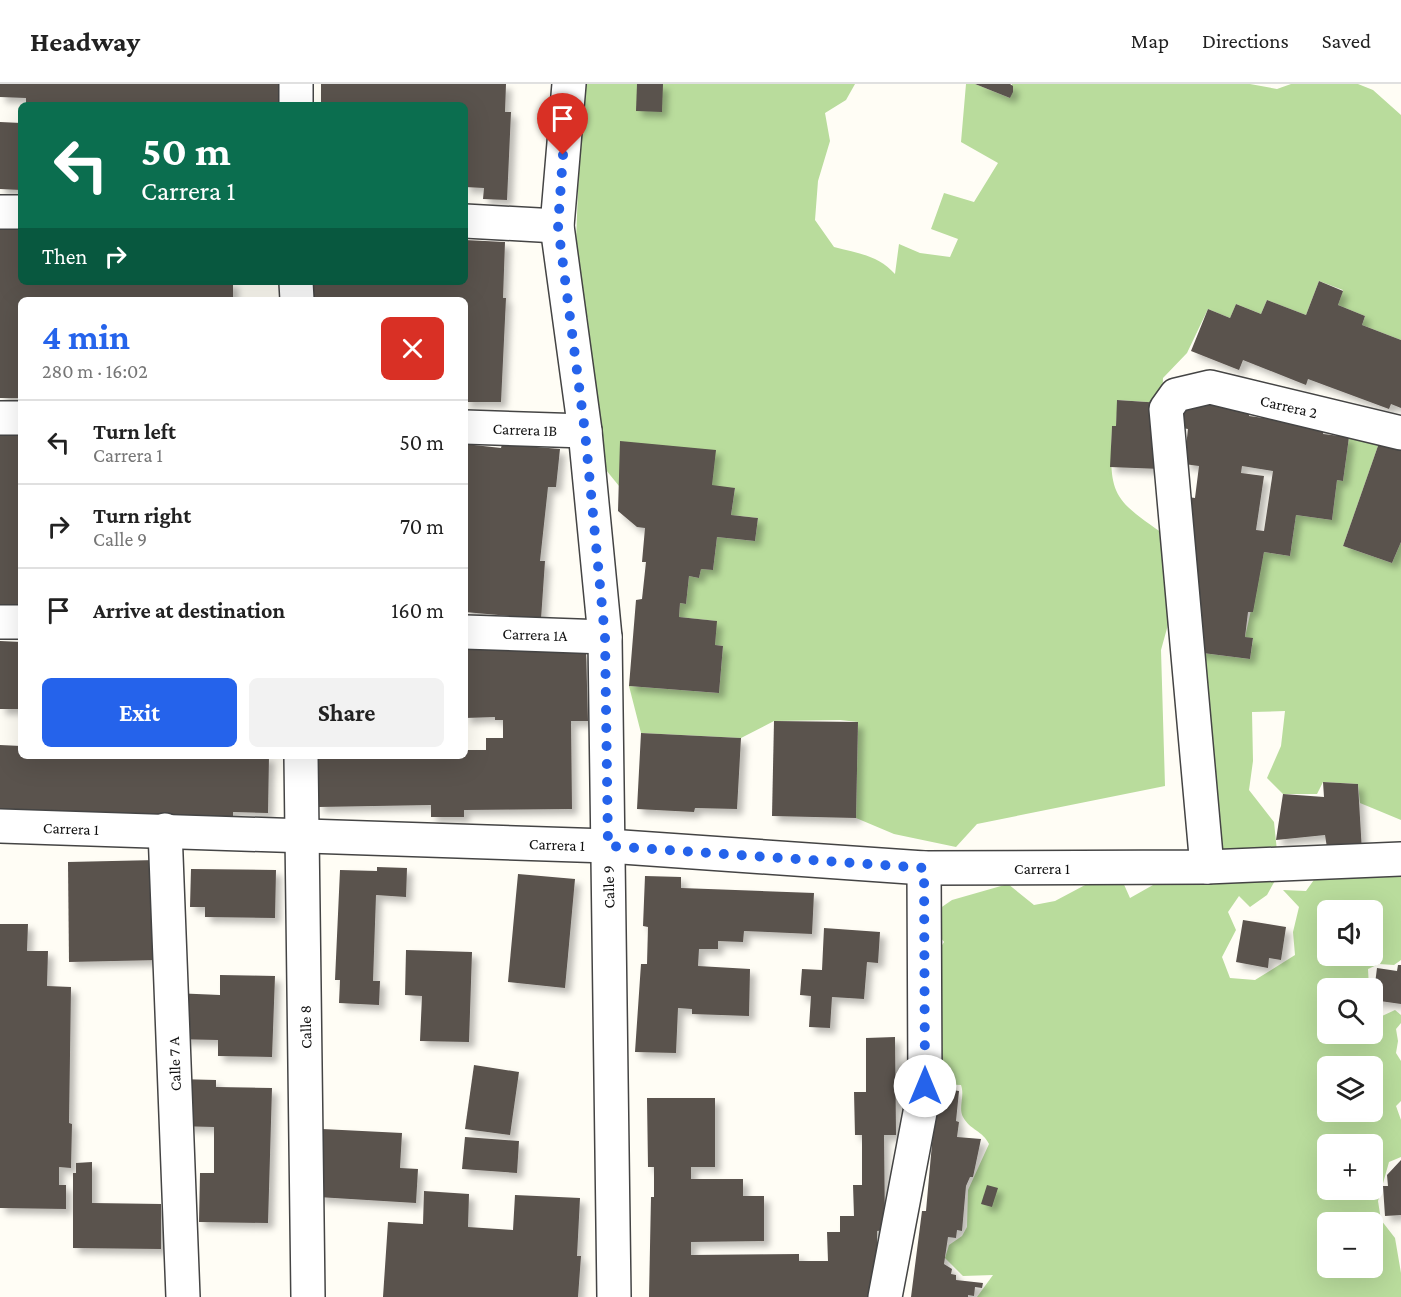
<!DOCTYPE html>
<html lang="en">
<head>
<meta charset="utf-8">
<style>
  body { margin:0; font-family:"Crimson Pro",serif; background:#f2f2f2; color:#222; height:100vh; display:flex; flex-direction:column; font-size:22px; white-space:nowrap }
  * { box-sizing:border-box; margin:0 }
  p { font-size:20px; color:#767676 }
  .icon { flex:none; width:33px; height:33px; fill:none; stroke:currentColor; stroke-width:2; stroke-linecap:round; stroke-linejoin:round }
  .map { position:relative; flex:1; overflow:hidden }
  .sheet { position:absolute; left:18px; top:213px; width:450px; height:462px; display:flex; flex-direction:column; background:#fff; border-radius:9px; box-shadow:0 6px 24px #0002 }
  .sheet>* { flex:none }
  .top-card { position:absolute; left:18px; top:18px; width:450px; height:183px; border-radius:9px; box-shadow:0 6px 24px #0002; background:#0b6e4f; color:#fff; overflow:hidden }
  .controls { position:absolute; left:1317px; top:816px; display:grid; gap:12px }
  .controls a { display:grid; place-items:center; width:66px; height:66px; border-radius:9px; background:#fff; box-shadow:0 6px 24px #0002; font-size:30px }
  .pin { position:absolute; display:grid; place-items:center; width:51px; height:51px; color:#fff; margin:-62px -26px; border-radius:50% 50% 50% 0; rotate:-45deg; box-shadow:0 0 6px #0007 }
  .pin .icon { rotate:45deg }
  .me { position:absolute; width:66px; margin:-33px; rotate:0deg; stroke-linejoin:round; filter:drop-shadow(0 0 4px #0008) }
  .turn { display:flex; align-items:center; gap:21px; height:126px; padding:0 24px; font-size:27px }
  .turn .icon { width:78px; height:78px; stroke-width:2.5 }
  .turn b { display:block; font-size:42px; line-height:51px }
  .then { display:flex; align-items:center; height:57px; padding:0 24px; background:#0003; gap:12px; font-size:22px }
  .round { display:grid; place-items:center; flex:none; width:63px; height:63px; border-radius:9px; background:#f2f2f2 }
  .overview { display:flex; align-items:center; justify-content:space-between; height:102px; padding:0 24px }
  h1 { font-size:36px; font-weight:700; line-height:45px; color:#2563eb }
  .cta { display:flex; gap:12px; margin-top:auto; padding:12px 24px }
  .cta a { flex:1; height:69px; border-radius:9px; background:#2563eb; color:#fff; font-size:24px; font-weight:700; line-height:69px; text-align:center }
  .cta a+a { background:#f2f2f2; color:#222 }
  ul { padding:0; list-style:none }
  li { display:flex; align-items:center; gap:18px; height:84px; padding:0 24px; border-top:2px solid #e0e0e0 }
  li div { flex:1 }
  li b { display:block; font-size:22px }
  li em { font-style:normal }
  header { display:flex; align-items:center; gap:36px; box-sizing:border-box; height:84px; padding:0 30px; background:#fff; border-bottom:2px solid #e0e0e0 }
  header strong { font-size:28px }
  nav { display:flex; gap:33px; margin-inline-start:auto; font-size:21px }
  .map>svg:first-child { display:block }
  .forest { fill:#b9dc9c; fill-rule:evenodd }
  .building { fill:#5a524d; fill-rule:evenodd; filter:url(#shadow) }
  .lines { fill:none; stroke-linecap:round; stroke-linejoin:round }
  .minor-casing { stroke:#444; stroke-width:36 }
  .minor { stroke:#fff; stroke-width:33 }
  .route { stroke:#2563eb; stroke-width:10; stroke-dasharray:0 18 }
  .labels { text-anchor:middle; stroke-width:6; stroke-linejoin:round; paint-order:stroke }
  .street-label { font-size:16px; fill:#111; stroke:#fff }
</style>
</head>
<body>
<header>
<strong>Headway</strong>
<nav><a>Map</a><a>Directions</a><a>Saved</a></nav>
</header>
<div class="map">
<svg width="1401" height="1213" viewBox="0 0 1401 1213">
  <defs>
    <filter id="shadow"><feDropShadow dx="5.5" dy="5.5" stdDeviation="3" flood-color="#0004"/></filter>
  </defs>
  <rect width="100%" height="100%" fill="#fffdf5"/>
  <g class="forest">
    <path d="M 582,0 L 855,0 L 846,16 L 825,29 L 830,57 L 818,97 L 815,136 L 834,163 C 857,169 878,171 895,190 L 899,160 L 920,169 L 950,173 L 958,155 L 931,145 L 944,109 L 974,118 L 998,79 L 961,58 L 966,0 L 975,0 L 1010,14 L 1012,0 L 1250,0 L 1277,5 L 1291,0 L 1358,0 L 1373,6 L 1401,31 L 1401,256 L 1362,241 L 1365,232 L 1338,221 L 1343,206 L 1319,197 L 1306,231 L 1267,216 L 1261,230 L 1236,220 L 1230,234 L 1208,225 L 1187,269 L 1163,294 L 1162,319 L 1118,316 L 1116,342 L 1112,342 C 1109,412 1111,414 1168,453 L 1174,519 L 1161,566 L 1165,702 L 977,740 L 956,763 L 894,750 L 856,734 L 858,638 L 840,636 L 774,637 L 741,654 L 641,649 L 629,602 L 719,609 L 723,562 L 715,561 L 716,537 L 679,533 L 680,519 L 686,520 L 689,492 L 699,494 L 701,485 L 713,486 L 717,453 L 755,457 L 758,434 L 731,431 L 735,404 L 619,402 L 593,370 L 588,235 L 582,222 L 575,184 Z"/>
    <polygon points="1349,353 1379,359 1343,462 1392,479 1401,458 1401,736 1360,719 1358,700 1323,698 1317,710 1283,710 1267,694 1281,662 1285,627 1252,628 1253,677 1249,706 1274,738 1277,767 1220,774 1195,568 1250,575 1253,555 1245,553 1264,468 1290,472 1296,431 1332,436 1337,396 1343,397"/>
    <path d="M 1401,789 L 1401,876 L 1394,881 L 1379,880 L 1368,885 L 1369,904 L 1328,904 L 1328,950 L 1372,950 L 1373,928 L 1382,932 L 1395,926 L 1401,931 L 1401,939 L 1396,945 L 1398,957 L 1396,969 L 1401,977 L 1401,1017 L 1396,1022 L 1401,1036 L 1401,1073 L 1389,1078 L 1378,1117 L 1381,1136 L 1395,1154 L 1401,1189 L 1401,1213 L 977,1213 L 993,1191 L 963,1192 L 945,1174 L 949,1161 L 962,1152 L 967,1143 L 968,1106 L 989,1060 C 983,1047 970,1046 963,1033 C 958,1024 965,1012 961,1001 L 937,1000 L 941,983 L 935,975 L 934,874 L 944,858 L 935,846 L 936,827 L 952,816 L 1008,800 L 1034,821 L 1055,817 L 1087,800 L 1122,796 L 1130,814 L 1153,801 L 1174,795 L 1181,800 L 1194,792 L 1277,793 L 1267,811 L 1250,823 L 1239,812 L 1228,828 L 1236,846 L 1222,873 L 1230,894 L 1255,896 L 1295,871 L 1293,848 L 1299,823 L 1283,806 L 1306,807 L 1316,793 ZM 1328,826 L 1372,826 L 1372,872 L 1328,872 ZM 1328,982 L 1372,982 L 1372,1028 L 1328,1028 ZM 1328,1060 L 1372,1060 L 1372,1106 L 1328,1106 ZM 1328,1138 L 1372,1138 L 1372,1184 L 1328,1184 Z"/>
  </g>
  <g class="building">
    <polygon points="0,0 279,0 279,21 26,21 26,14 0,13"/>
    <polygon points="321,0 506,0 505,28 511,28 507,116 483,115 484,104 465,103 465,21 321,21"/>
    <polygon points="637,0 663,0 662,28 636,27"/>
    <polygon points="975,0 1010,0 1013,2 1013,8 1010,14"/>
    <polygon points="0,38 21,39 21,106 0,105"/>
    <polygon points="0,138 21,139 21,198 233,198 233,216 21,216 21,314 0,314"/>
    <polygon points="465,156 505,158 503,214 506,214 501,318 465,318 465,216 307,216 308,198 465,198"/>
    <polygon points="1319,197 1343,207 1338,221 1365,232 1362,241 1401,256 1401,324 1391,320 1389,325 1308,295 1306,301 1243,276 1239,286 1191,267 1208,225 1230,234 1236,220 1261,230 1267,216 1306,231"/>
    <path d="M 1186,312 L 1219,317 L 1219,323 L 1250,327 L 1249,332 L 1324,342 L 1323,350 L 1349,353 L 1343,397 L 1337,396 L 1332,436 L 1296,431 L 1290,472 L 1264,468 L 1253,528 L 1248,528 L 1245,553 L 1253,554 L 1250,575 L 1195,568 L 1192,480 L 1195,458 L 1190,457 L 1193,437 L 1185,436 L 1188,413 L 1195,414 L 1199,382 L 1184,380 L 1188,345 L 1182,344 ZM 1242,382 L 1273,387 L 1264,447 L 1256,446 L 1264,392 L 1241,389 Z"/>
    <polygon points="1117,316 1162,319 1161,385 1110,383 1112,342 1116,342"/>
    <polygon points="0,349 21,350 21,527 0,526"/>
    <polygon points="620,357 716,366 712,401 735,404 731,431 758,434 755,457 717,453 713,486 701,485 699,494 689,492 686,520 680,519 679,533 717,537 715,561 723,562 719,609 629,602 636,516 642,515 646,478 642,478 645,444 637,443 618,427"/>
    <polygon points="1379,359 1401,367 1401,458 1392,479 1343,462"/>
    <polygon points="465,360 501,364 502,360 560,365 556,403 548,403 540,477 545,477 541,535 465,528"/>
    <polygon points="0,557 21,558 21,625 0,625"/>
    <polygon points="465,562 586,567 588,637 571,637 572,725 464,726 464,733 431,733 431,721 318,723 318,674 465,672 465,666 486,666 486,654 503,654 503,636 495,636 495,633 465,634"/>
    <polygon points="774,637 858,638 856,734 772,732"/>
    <polygon points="641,649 741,654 737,725 695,724 694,728 637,725"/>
    <polygon points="0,661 21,662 21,672 269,672 268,729 233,728 233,734 0,727"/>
    <polygon points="1323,698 1358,700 1362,768 1328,770 1325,751 1276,756 1283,710 1324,713"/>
    <polygon points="157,776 159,876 69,878 68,778"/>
    <polygon points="377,783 407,784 406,813 376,811 373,897 380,897 379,921 339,919 340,896 335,896 340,786 377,787"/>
    <polygon points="191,785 276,786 275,834 205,833 205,823 190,823"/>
    <polygon points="518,790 575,795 565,904 508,898"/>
    <polygon points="645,792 681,793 681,804 814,809 812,850 744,847 743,858 718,857 718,865 699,865 698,882 750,885 749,932 692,930 692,925 678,924 676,969 635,968 641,880 647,880 648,843 643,842"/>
    <polygon points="1243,836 1286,843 1281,876 1269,874 1268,884 1236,878"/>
    <polygon points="0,840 28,840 27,867 48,867 47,902 71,903 69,1039 72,1040 71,1084 59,1083 59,1101 66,1101 66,1125 0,1124"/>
    <polygon points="824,844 880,848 878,879 867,878 864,915 832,913 830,944 809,943 811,912 800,911 802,885 822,886"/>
    <polygon points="406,866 472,868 469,958 420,957 422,912 405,911"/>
    <polygon points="1398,881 1401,881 1401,920 1373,916 1377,884 1397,887"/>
    <polygon points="220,891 275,892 272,973 218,972 218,956 172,955 173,909 220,911"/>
    <polygon points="895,953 896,1051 884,1051 885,1146 877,1147 877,1213 649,1213 651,1113 654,1113 654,1083 648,1083 647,1014 715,1014 715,1083 691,1083 691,1095 743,1095 743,1112 764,1112 764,1157 691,1158 691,1171 799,1170 799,1177 828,1177 827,1148 840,1148 840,1132 854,1132 853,1101 862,1101 862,1051 855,1051 854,1008 866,1008 866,954"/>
    <polygon points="474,981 519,988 510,1051 465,1045"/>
    <polygon points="177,995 216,996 216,1003 272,1004 268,1139 199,1138 200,1089 214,1089 214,1043 175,1042"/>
    <polygon points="945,1005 959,1007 956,1037 959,1038 957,1053 981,1055 973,1093 970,1093 966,1102 962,1147 957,1146 956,1154 948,1153 944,1180 952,1185 951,1190 956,1191 956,1196 983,1199 982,1204 975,1203 974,1212 968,1211 968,1213 911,1213 922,1127 926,1127 936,1015 944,1016"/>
    <polygon points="322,1045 402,1049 400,1084 418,1085 416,1119 318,1113"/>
    <polygon points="465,1053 519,1057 517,1089 462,1085"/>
    <polygon points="1401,1076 1401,1131 1385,1132 1383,1102 1388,1102 1387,1091"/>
    <polygon points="92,1078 92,1119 161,1120 161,1165 73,1164 73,1089 76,1089 76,1079"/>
    <polygon points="987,1101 998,1104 992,1123 981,1120"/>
    <polygon points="424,1107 469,1110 468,1143 513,1146 515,1111 580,1114 577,1172 581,1172 578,1213 383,1213 388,1138 423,1140"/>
  </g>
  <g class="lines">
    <g class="minor-casing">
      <g id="minor">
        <polyline points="569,0 557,142 585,347 605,553 614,1213"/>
        <polyline points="296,21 296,0"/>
        <polyline points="0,128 21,128"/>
        <polyline points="465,137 557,142"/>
        <polyline points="296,198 297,216"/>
        <polyline points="0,334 21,334"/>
        <polyline points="465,343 585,347"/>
        <polyline points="0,538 21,538"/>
        <polyline points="465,548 605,553"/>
        <polyline points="301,672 308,1213"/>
        <polyline points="0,742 608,762 924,784 1207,783 1401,775"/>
        <polyline points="165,746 183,1213"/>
        <polyline points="1207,783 1166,325 1176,311 1210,303 1401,349"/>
        <polyline points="885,1213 925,1002 924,784"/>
      </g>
    </g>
    <use href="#minor" class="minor"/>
  </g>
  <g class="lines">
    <polyline class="route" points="563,71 558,142 585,348 605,553 608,762 924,784 925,1002"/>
  </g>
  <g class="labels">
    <g class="street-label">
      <text transform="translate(1289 322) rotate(13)" y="6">Carrera 2</text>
      <text transform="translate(525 345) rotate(2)" y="6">Carrera 1B</text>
      <text transform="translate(535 550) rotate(2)" y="6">Carrera 1A</text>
      <text transform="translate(71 744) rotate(2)" y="6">Carrera 1</text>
      <text transform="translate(557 760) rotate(2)" y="6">Carrera 1</text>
      <text x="1042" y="790">Carrera 1</text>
      <text transform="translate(608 803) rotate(-91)" y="6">Calle 9</text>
      <text transform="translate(305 943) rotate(-91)" y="6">Calle 8</text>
      <text transform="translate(174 980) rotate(-92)" y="6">Calle 7 A</text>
    </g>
  </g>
</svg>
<div class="controls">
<a><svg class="icon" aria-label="sound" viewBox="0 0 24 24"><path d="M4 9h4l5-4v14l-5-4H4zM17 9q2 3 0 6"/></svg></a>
<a><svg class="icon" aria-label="search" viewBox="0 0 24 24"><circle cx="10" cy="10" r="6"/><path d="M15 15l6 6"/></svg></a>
<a><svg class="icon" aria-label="layers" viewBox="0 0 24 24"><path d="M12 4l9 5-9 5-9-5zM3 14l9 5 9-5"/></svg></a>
<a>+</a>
<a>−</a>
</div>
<div class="pin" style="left:563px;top:71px;background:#d93025"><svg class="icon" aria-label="arrive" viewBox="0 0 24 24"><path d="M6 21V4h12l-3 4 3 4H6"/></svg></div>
<svg class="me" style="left:925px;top:1002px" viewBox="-20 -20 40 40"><circle r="19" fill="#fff"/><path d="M0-13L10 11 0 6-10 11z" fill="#2563eb"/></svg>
<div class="top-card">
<div class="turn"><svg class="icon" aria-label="left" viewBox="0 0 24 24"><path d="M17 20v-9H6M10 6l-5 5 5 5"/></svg><div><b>50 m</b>Carrera 1</div></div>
<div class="then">Then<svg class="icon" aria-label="right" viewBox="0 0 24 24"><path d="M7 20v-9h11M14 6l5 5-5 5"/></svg></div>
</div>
<section class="sheet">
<div class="overview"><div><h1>4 min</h1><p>280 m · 16:02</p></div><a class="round" style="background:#d93025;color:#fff"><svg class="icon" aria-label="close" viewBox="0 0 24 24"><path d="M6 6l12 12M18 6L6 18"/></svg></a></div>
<ul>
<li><svg class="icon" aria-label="left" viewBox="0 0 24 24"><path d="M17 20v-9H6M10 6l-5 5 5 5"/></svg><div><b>Turn left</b><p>Carrera 1</p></div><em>50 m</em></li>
<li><svg class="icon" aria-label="right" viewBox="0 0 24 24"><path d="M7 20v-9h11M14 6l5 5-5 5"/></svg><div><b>Turn right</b><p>Calle 9</p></div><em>70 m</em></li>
<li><svg class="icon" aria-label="arrive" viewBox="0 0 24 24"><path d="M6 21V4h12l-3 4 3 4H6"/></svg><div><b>Arrive at destination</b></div><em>160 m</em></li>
</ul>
<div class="cta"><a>Exit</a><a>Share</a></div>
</section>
</div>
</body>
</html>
